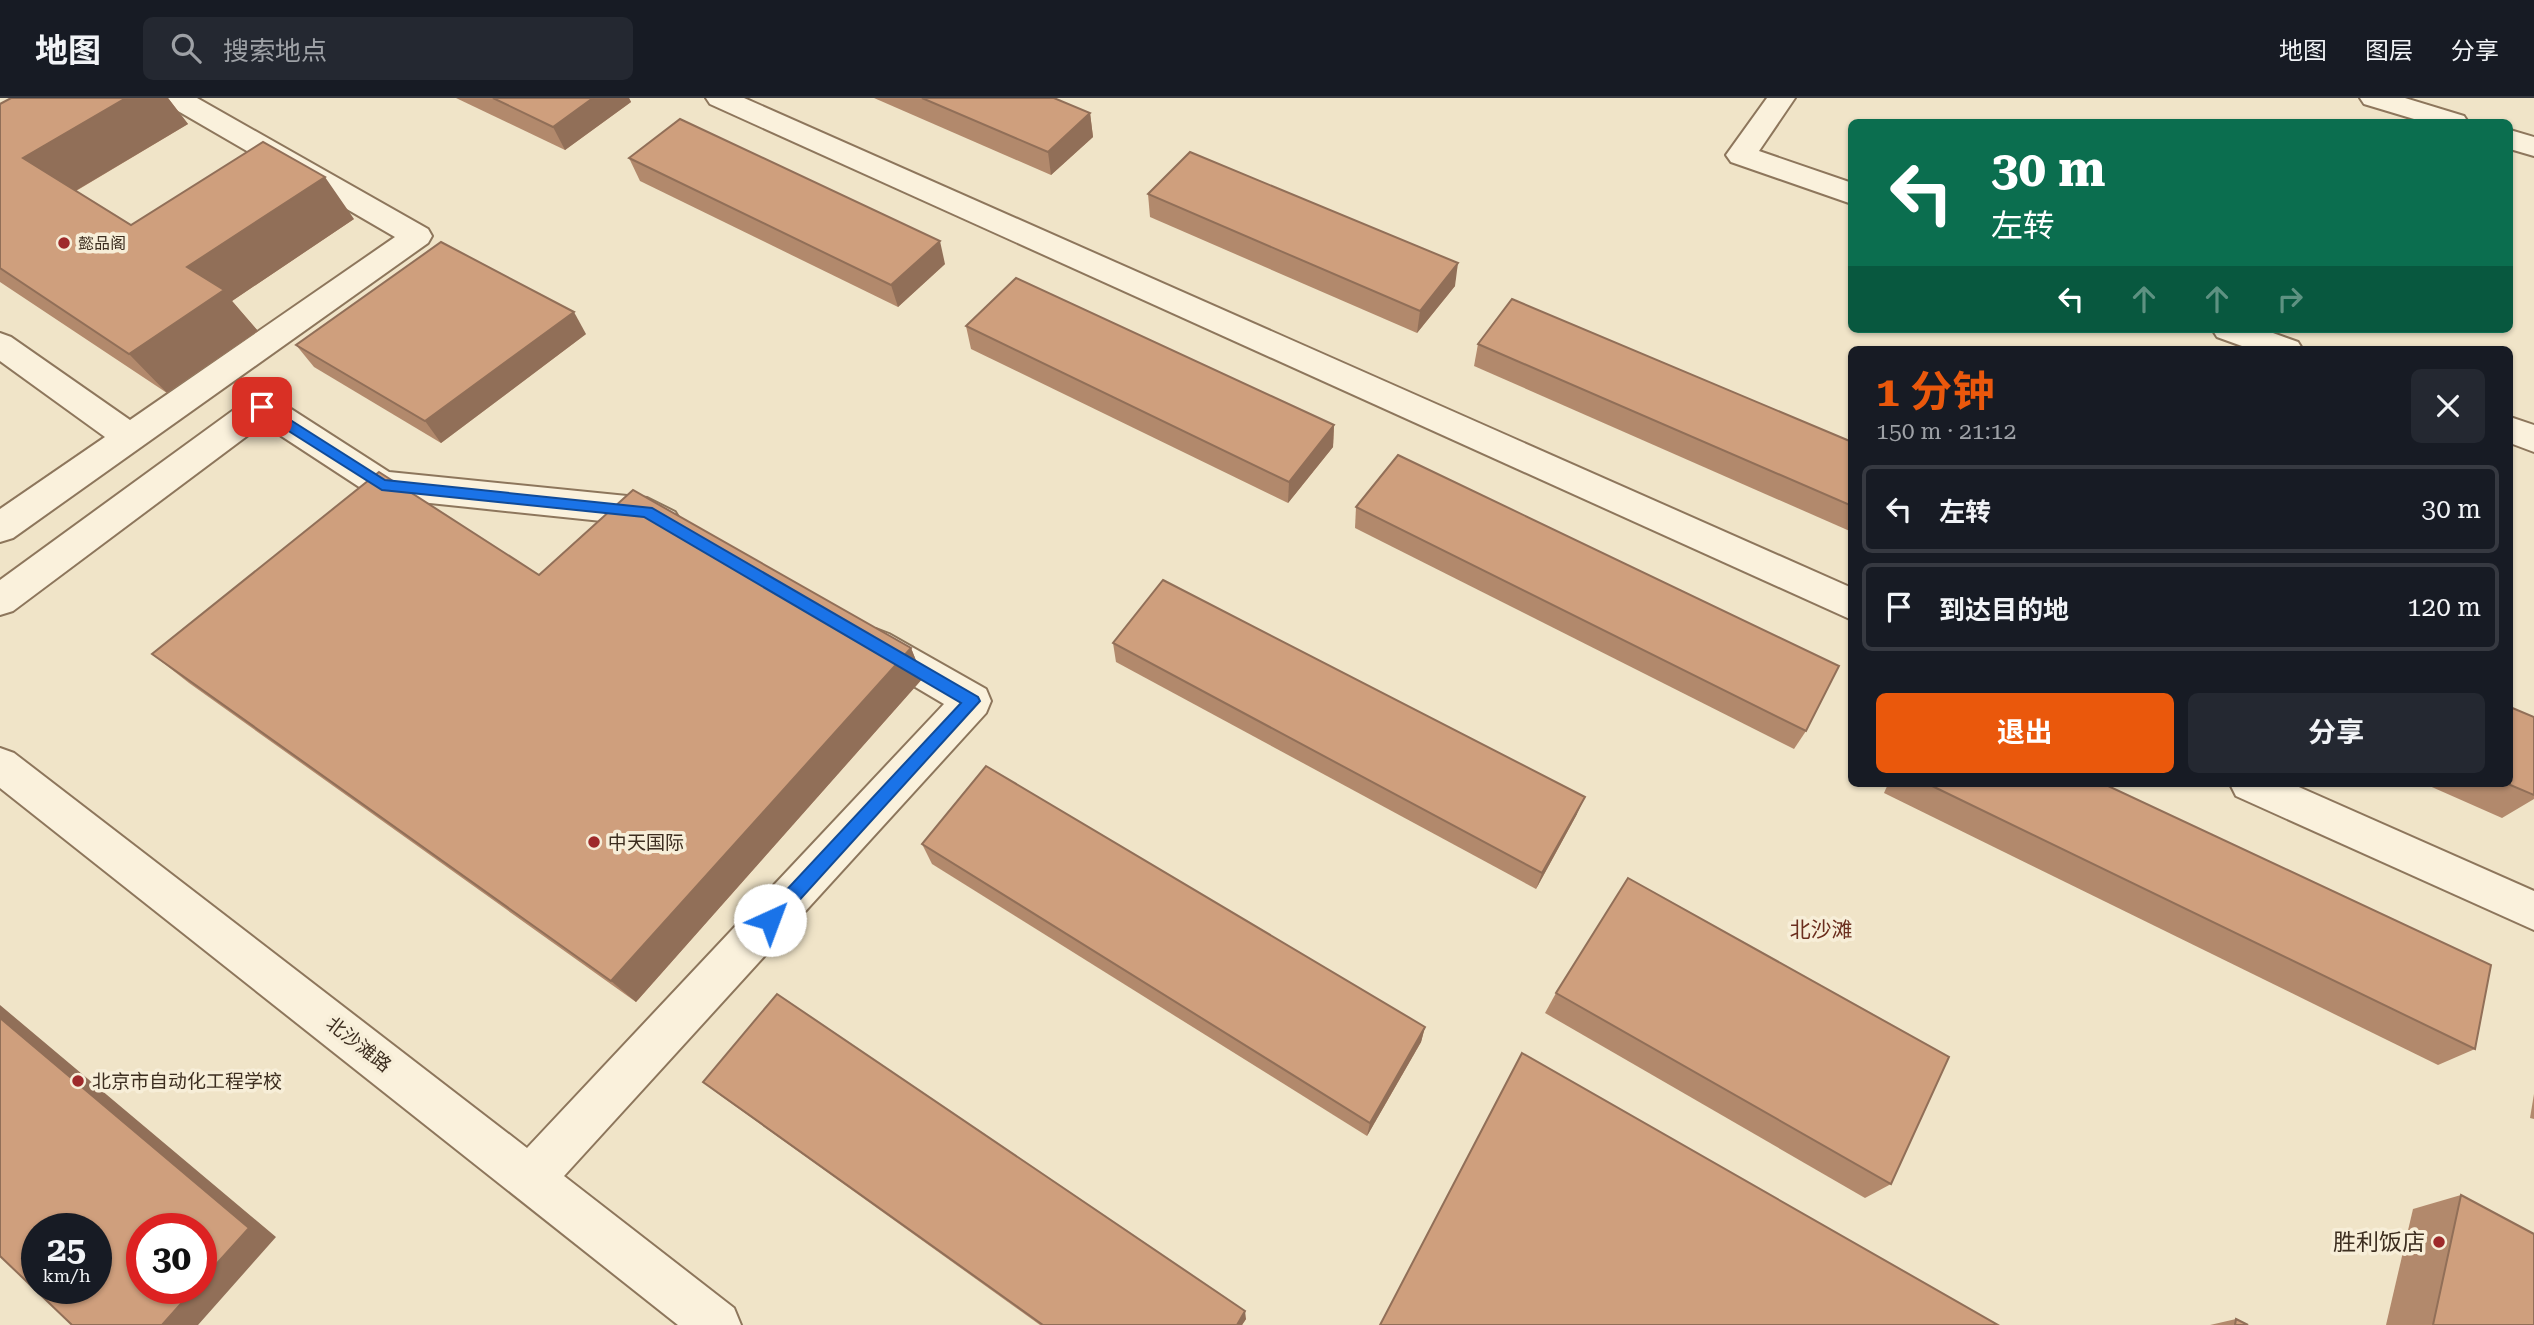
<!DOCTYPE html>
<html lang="zh">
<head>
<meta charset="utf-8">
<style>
  body { margin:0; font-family:"Roboto Serif","Noto Sans SC",serif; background:#242831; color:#f1f3f6; height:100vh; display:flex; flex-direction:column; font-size:26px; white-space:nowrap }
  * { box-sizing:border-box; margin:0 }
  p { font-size:23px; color:#9ea1a6 }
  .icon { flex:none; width:38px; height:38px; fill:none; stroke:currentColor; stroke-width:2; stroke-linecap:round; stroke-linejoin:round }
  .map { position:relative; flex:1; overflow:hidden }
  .sheet { position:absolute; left:1848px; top:248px; width:665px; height:441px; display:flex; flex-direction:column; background:#171b24; border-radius:10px; box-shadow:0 2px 5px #0004 }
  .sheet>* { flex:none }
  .top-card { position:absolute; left:1848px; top:21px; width:665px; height:214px; border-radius:10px; box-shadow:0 2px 5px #0004; background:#0b6e4f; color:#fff; overflow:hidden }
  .speed { position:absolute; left:21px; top:1115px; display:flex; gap:14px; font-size:35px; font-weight:700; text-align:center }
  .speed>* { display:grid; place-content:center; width:91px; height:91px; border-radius:50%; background:#171b24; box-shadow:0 2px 5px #0004; line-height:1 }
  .speed small { font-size:18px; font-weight:400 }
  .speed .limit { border:10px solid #d22; background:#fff; color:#111 }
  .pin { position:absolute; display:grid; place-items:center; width:60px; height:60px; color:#fff; margin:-30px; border-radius:14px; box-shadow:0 4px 10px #0006 }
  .me { position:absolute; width:77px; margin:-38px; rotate:43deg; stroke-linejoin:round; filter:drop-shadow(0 0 5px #0008) }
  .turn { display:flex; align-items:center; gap:24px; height:147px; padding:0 28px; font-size:32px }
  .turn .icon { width:91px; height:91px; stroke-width:2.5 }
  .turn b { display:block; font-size:49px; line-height:60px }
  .lanes { display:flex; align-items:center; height:66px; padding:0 28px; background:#0003; justify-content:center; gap:35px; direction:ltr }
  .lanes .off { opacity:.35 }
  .round { display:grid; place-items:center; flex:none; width:74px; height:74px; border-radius:10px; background:#242831 }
  .headline { display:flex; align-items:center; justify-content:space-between; height:119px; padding:0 28px }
  h1 { font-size:42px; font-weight:700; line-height:52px; color:#ea580c }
  .button { display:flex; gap:14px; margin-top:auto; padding:14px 28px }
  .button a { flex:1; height:80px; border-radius:10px; background:#ea580c; color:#fff; font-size:28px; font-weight:700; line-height:80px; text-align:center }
  .button a+a { background:#242831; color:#f1f3f6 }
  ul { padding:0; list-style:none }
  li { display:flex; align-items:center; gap:21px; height:88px; margin:0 14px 10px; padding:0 14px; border:4px solid #363941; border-radius:10px }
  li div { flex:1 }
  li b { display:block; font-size:26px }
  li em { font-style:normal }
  header { display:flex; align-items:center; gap:42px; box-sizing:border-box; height:98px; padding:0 35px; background:#171b24; border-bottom:2px solid #363941 }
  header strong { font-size:33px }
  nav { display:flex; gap:38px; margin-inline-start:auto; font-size:24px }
  .search { width:490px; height:63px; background:#242831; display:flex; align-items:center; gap:18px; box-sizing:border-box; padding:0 24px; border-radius:10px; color:#9ea1a6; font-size:26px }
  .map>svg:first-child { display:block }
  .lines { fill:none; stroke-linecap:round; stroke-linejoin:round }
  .street-casing { stroke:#8d765c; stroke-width:4 }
  .street { fill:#faf1dc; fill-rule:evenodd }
  .wall { fill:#b2896c }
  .shaded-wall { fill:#916f58 }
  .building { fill:#cf9f7d; stroke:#916f58; stroke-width:2; fill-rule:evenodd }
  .route { fill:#1a73e8; stroke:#114b97; stroke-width:2 }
  .poi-dot { fill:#9e2a2b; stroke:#f7eed8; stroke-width:2.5 }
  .labels { text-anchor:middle; stroke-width:7; stroke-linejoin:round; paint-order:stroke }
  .far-poi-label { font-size:16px; fill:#3d2e20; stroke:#f7eed8; text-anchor:start }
  .poi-label { font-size:19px; fill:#3d2e20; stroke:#f7eed8; text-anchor:start }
  .street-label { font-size:19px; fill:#3d2e20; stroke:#f7eed8 }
  .neighbourhood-label { font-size:21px; fill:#6b2e1e; stroke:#f7eed8 }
  .near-poi-label { font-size:23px; fill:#3d2e20; stroke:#f7eed8; text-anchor:end }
</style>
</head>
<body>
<header>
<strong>地图</strong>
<div class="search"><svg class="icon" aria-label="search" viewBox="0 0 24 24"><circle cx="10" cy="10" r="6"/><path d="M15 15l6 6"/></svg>搜索地点</div>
<nav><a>地图</a><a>图层</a><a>分享</a></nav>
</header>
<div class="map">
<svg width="2534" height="1227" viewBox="0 0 2534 1227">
  <rect width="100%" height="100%" fill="#f0e4c8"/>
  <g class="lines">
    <g class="street-casing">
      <g id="street">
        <polygon points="162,0 197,0 428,131 432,138 428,145 13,440 0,444 0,411 105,339 0,263 0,235 11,239 130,322 395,139 166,6"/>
        <polygon points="706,0 744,0 1852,490 1852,522 710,6"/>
        <polygon points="1767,0 1795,0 1759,53 1852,85 1852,106 1731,64 1726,57"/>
        <polygon points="2360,0 2405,0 2464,18 2468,24 2424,24 2364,6"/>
        <polygon points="2510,32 2534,39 2534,58 2510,51"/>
        <polygon points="2212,231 2262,231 2298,244 2303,252 2253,252 2217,239"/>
        <polygon points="262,297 274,300 389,374 647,400 675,414 681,424 675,434 663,438 640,427 382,400 370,396 263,326 13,513 0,517 0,482 250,300"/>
        <polygon points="2510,319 2534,327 2534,354 2510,345"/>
        <polygon points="876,531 889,536 986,591 991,603 986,615 564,1078 734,1210 741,1227 678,1227 0,690 0,650 14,655 527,1050 944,606 863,558 857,547 863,536"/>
        <polygon points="2230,686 2292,686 2534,793 2534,832 2236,698"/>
      </g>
    </g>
    <use href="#street" class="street"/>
  </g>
  <g class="wall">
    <polygon points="11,0 168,0 188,26 76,93 131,127 354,121 232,203 258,233 167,295 0,184 0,6"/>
    <polygon points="456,0 629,0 631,4 565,52"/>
    <polygon points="874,0 1054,0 1090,15 1093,39 1051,77"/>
    <polygon points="629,60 945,166 898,209 640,83"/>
    <polygon points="1148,96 1455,188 1417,235 1150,119"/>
    <polygon points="966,228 1334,327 1333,349 1288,405 971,251"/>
    <polygon points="586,236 441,345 314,269 296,247"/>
    <polygon points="1478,246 1852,344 1852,434 1474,268"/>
    <polygon points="1356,409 1806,633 1794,651 1355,430"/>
    <polygon points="539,477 911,550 923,580 636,904 189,585 152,556"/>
    <polygon points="1113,545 1577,716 1536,791 1116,564"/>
    <polygon points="2534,619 2534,701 2502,720 2425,686 2510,686"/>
    <polygon points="1888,686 2104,686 2475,951 2438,967 1884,695"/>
    <polygon points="922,746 1425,929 1421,944 1367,1038 932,766"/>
    <polygon points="1556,895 1891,1086 1865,1100 1545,915"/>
    <polygon points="703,984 1246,1221 1242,1227 1040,1227 721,998"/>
    <polygon points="2534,996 2534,1021 2530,1020"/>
    <polygon points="2461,1097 2534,1227 2386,1227 2413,1111"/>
    <polygon points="2236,1221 2248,1227 2210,1227"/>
  </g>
  <g class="shaded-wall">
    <polygon points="126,0 168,0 188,26 60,102 23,60"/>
    <polygon points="593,0 629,0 631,4 565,52 553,29"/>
    <polygon points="1090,15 1093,39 1051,77 1048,54"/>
    <polygon points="325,79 354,121 232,203 258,233 167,295 129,256 187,169"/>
    <polygon points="940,143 945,166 898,209 891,187"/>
    <polygon points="1458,165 1455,188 1417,235 1420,213"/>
    <polygon points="574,214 586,236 441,345 425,323"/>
    <polygon points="1334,327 1333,349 1288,405 1289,384"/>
    <polygon points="911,550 923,580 636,904 611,883"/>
    <polygon points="1585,699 1577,716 1536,791 1542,775"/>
    <polygon points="0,907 276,1139 198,1227 162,1227 195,1190 201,1190 201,1183 0,920"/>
    <polygon points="1425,929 1421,944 1367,1038 1370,1025"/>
    <polygon points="1245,1213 1246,1221 1242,1227 1237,1227"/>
  </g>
  <g class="building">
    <polygon points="11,0 126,0 23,60 131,127 263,44 325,79 187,169 224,192 129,256 0,170 0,6"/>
    <polygon points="493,0 593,0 553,29"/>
    <polygon points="922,0 1054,0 1090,15 1048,54"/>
    <polygon points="680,21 940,143 891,187 629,60"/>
    <polygon points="1190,54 1458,165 1420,213 1148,96"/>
    <polygon points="441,144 574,214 425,323 296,247"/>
    <polygon points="1016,180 1334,327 1289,384 966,228"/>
    <polygon points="1512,201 1852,344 1852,408 1478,246"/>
    <polygon points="1398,357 1839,568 1806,633 1356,409"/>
    <polygon points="379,374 539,477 633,392 911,550 611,883 152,556"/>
    <polygon points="1163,482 1585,699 1542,775 1113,545"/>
    <polygon points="2510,609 2534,619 2534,697 2508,686 2510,686"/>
    <polygon points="986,668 1425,929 1370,1025 922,746"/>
    <polygon points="1928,686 2104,686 2491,867 2475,951"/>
    <polygon points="1628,780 1949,959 1891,1086 1556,895"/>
    <polygon points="777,896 1245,1213 1237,1227 1043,1227 703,984"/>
    <path d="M 0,920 L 249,1130 L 201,1183 L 201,1130 L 142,1130 L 142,1190 L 195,1190 L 162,1227 L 72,1227 L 0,1158 ZM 37,1130 L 96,1130 L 96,1190 L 37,1190 Z"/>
    <polygon points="1522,955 1998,1227 1380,1227"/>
    <polygon points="2461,1097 2534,1136 2534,1227 2433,1227"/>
    <polygon points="2236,1221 2248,1227 2235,1227"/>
  </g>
  <polygon class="route" points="262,304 385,382 652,410 978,599 980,603 776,828 770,830 764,828 761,822 764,816 961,605 644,419 382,392 257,313 257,306"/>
  <g class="poi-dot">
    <circle cx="64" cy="145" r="7"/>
    <circle cx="594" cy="744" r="7"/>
    <circle cx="78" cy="983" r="7"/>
    <circle cx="2439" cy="1144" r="7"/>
  </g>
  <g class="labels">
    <g class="far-poi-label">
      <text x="78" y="151">懿品阁</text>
    </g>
    <g class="poi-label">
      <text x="608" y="751">中天国际</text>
      <text x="92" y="990">北京市自动化工程学校</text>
    </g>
    <g class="street-label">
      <text transform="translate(359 946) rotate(38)" y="7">北沙滩路</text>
    </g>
    <g class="neighbourhood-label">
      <text x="1821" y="839">北沙滩</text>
    </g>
    <g class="near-poi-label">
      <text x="2425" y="1152">胜利饭店</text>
    </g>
  </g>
</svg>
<div class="speed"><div>25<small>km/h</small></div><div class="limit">30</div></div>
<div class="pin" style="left:262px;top:309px;background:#d93025"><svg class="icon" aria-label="arrive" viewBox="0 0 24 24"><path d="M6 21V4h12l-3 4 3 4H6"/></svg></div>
<svg class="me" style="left:770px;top:822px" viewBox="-20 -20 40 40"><circle r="19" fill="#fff"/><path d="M0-13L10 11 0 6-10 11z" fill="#1a73e8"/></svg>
<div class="top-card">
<div class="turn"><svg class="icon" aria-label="left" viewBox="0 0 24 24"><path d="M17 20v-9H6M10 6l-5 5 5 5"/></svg><div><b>30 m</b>左转</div></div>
<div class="lanes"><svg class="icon" aria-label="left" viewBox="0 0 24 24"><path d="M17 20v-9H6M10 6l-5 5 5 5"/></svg><svg class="icon off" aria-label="ahead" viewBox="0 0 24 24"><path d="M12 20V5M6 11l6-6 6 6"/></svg><svg class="icon off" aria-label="ahead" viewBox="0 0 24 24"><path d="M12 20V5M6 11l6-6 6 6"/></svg><svg class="icon off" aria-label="right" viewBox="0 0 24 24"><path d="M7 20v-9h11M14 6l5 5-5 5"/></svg></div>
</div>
<section class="sheet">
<div class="headline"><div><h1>1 分钟</h1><p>150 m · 21:12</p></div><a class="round"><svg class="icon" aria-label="close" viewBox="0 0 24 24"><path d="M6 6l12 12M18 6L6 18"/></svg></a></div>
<ul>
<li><svg class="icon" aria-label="left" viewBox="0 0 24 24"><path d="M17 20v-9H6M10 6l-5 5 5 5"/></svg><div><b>左转</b></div><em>30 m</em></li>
<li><svg class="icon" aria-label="arrive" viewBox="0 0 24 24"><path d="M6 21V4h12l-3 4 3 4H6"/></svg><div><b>到达目的地</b></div><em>120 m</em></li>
</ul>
<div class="button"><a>退出</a><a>分享</a></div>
</section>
</div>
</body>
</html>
